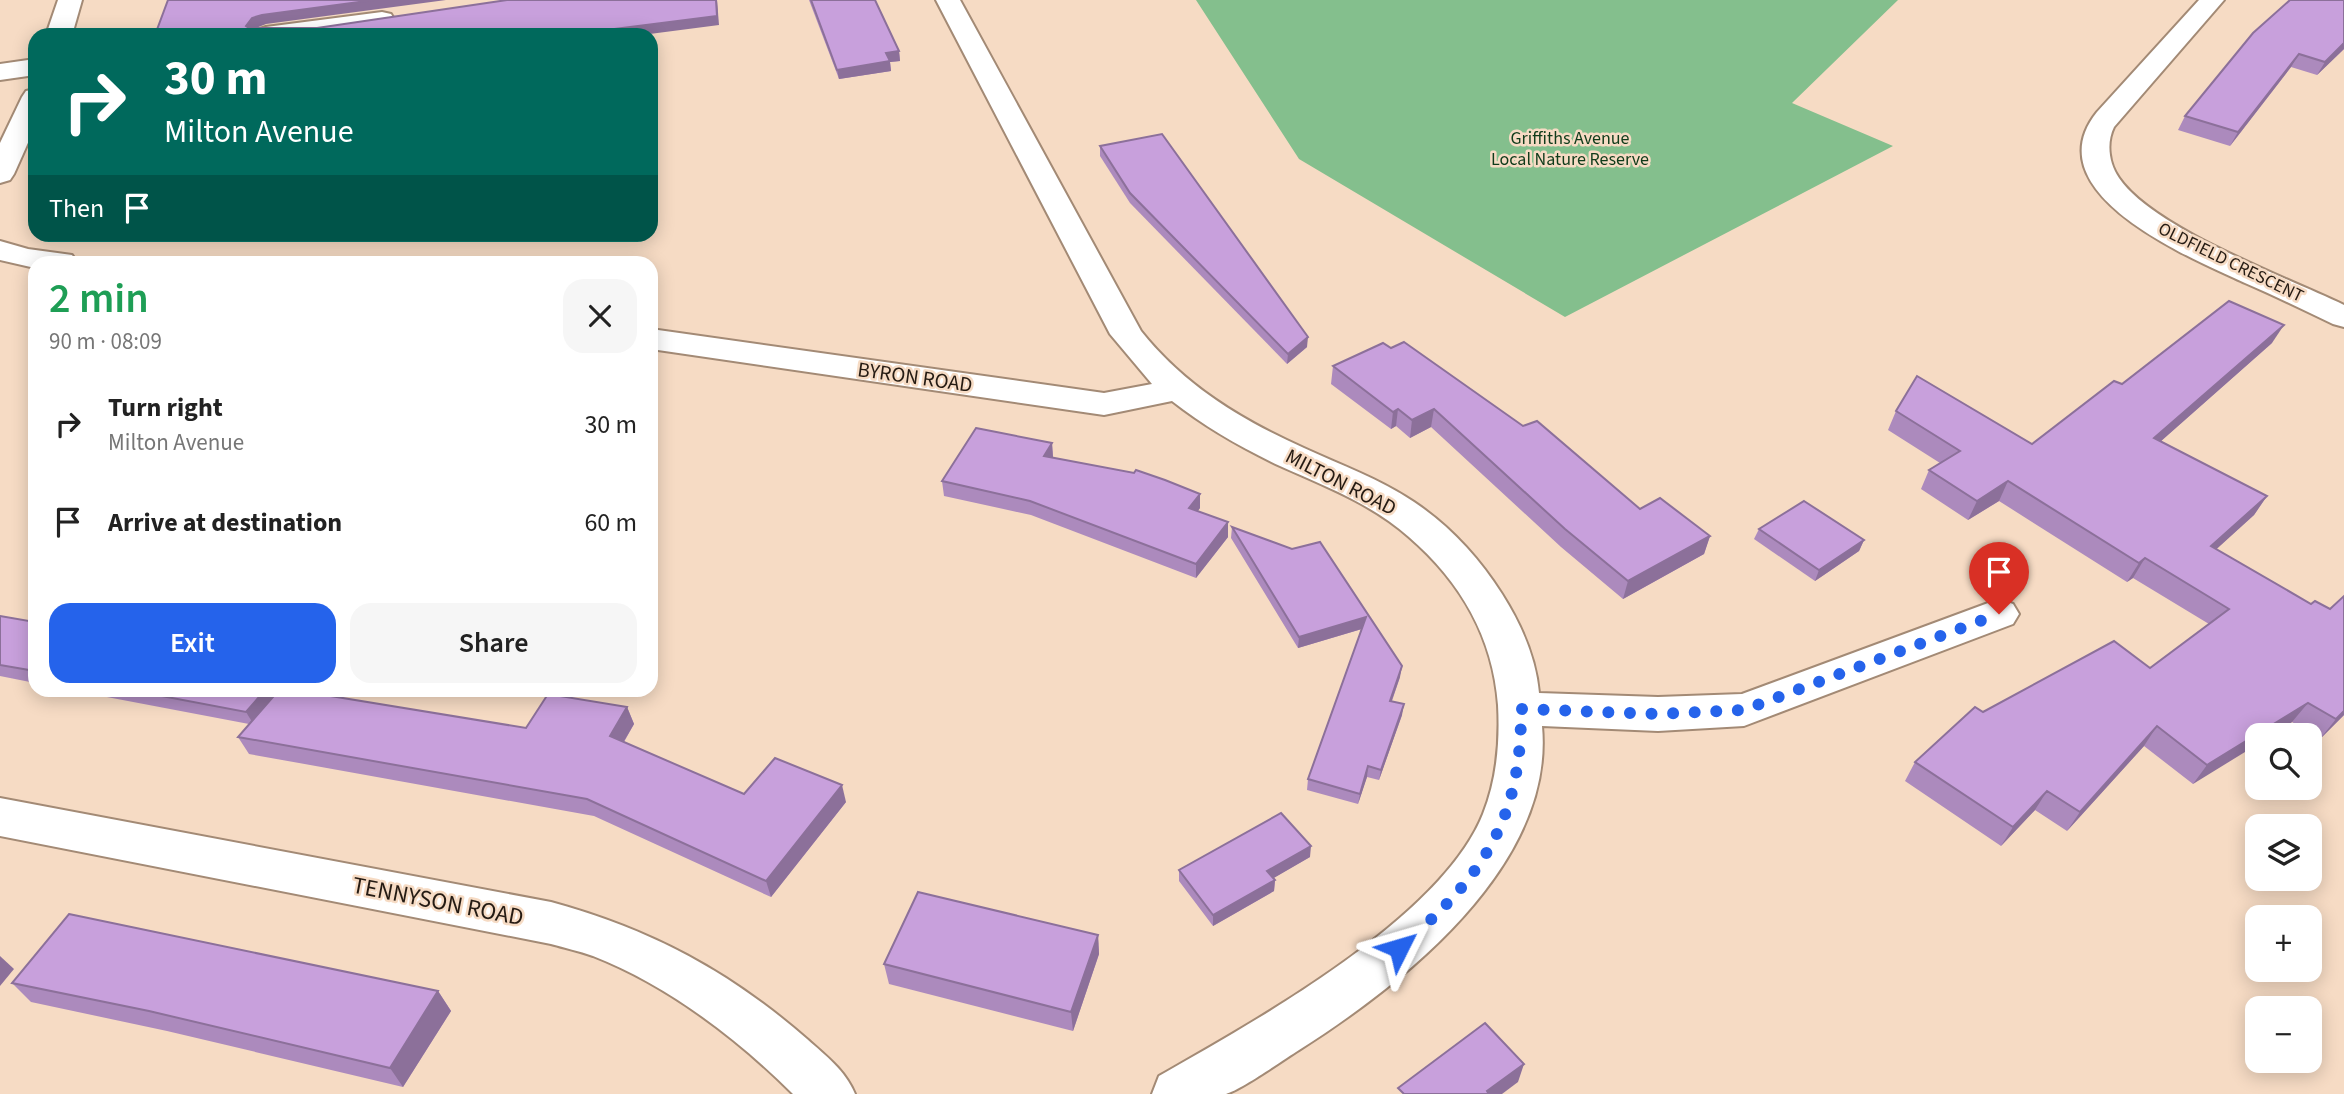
<!DOCTYPE html>
<html lang="en">
<head>
<meta charset="utf-8">
<style>
  body { margin:0; font-family:"Source Sans 3",sans-serif; background:#f6f6f6; color:#222; height:100vh; display:flex; flex-direction:column; font-size:26px; white-space:nowrap }
  * { box-sizing:border-box; margin:0 }
  p { font-size:23px; color:#767676 }
  .icon { flex:none; width:38px; height:38px; fill:none; stroke:currentColor; stroke-width:2; stroke-linecap:round; stroke-linejoin:round }
  .map { position:relative; flex:1; overflow:hidden }
  .drawer { position:absolute; left:28px; top:256px; width:630px; height:441px; display:flex; flex-direction:column; background:#fff; border-radius:21px; box-shadow:0 4px 18px #0003 }
  .drawer>* { flex:none }
  .hud { position:absolute; left:28px; top:28px; width:630px; height:214px; border-radius:21px; box-shadow:0 4px 18px #0003; background:#00695c; color:#fff; overflow:hidden }
  .fabs { position:absolute; left:2245px; top:723px; display:grid; gap:14px }
  .fabs a { display:grid; place-items:center; width:77px; height:77px; border-radius:14px; background:#fff; box-shadow:0 4px 18px #0003; font-size:35px }
  .pin { position:absolute; display:grid; place-items:center; width:60px; height:60px; color:#fff; margin:-72px -30px; border-radius:50% 50% 50% 0; rotate:-45deg; box-shadow:0 0 7px #0007 }
  .pin .icon { rotate:45deg }
  .me { position:absolute; width:77px; margin:-38px; rotate:50deg; stroke-linejoin:round; filter:drop-shadow(0 0 5px #0008) }
  .turn { display:flex; align-items:center; gap:24px; height:147px; padding:0 21px; font-size:32px }
  .turn .icon { width:91px; height:91px; stroke-width:2.5 }
  .turn b { display:block; font-size:49px; line-height:60px }
  .then { display:flex; align-items:center; height:66px; padding:0 21px; background:#0003; gap:14px; font-size:26px }
  .round { display:grid; place-items:center; flex:none; width:74px; height:74px; border-radius:21px; background:#f6f6f6 }
  .headline { display:flex; align-items:center; justify-content:space-between; height:119px; padding:0 21px }
  h1 { font-size:42px; font-weight:600; line-height:52px; color:#1e9e55 }
  .cta { display:flex; gap:14px; margin-top:auto; padding:14px 21px }
  .cta a { flex:1; height:80px; border-radius:21px; background:#2563eb; color:#fff; font-size:28px; font-weight:600; line-height:80px; text-align:center }
  .cta a+a { background:#f6f6f6; color:#222 }
  ul { padding:0; list-style:none }
  li { display:flex; align-items:center; gap:21px; height:98px; padding:0 21px }
  li div { flex:1 }
  li b { display:block; font-size:26px }
  li em { font-style:normal }
  .map>svg:first-child { display:block }
  .forest { fill:#84bf8d }
  .lines { fill:none; stroke-linecap:round; stroke-linejoin:round }
  .street-casing { stroke:#a38a75; stroke-width:4 }
  .secondary-casing { stroke:#a38a75; stroke-width:4 }
  .street { fill:#fff; fill-rule:evenodd }
  .secondary { fill:#fff; fill-rule:evenodd }
  .wall { fill:#ac8abd }
  .shaded-wall { fill:#8c709a }
  .building { fill:#c8a0dc; stroke:#8c709a; stroke-width:2 }
  .route { stroke:#2563eb; stroke-width:12; stroke-dasharray:0 21.6 }
  .labels { text-anchor:middle; stroke-width:5; stroke-linejoin:round; paint-order:stroke }
  .far-park-label { font-size:18px; fill:#0f3b1a; stroke:#f6dbc4 }
  .far-street-label { font-size:18px; fill:#251b13; stroke:#f6dbc4 }
  .street-label { font-size:21px; fill:#251b13; stroke:#f6dbc4 }
  .near-street-label { font-size:24px; fill:#251b13; stroke:#f6dbc4 }
</style>
</head>
<body>
<div class="map">
<svg width="2344" height="1094" viewBox="0 0 2344 1094">
  <rect width="100%" height="100%" fill="#f6dbc4"/>
  <polygon class="forest" points="1196,0 1898,0 1792,103 1893,146 1565,317 1299,159"/>
  <g class="lines">
    <g class="street-casing">
      <g id="street">
        <polygon points="58,0 82,0 72,35 46,35"/>
        <path d="M 936,0 L 960,0 L 1141,331 C 1184,385 1241,420 1304,448 C 1341,465 1380,479 1414,502 C 1450,526 1479,558 1502,594 C 1521,624 1536,658 1539,693 L 1658,697 L 1742,694 L 1999,599 L 2013,604 L 2019,614 L 2013,624 L 1744,726 L 1658,731 L 1542,726 C 1555,865 1403,984 1299,1050 C 1283,1060 1241,1090 1226,1094 C 1210,1094 1170,1094 1152,1094 L 1159,1076 C 1255,1021 1441,919 1483,814 C 1497,779 1500,742 1498,705 C 1493,637 1460,581 1409,537 C 1372,504 1325,486 1280,466 C 1242,448 1205,427 1172,401 L 1104,415 L 651,349 L 651,329 L 1104,393 L 1152,384 L 1110,334 Z"/>
        <path d="M 2199,0 L 2224,0 L 2114,127 C 2106,143 2109,164 2119,178 C 2154,229 2286,277 2344,305 L 2344,327 L 2333,324 C 2304,310 2275,296 2245,283 C 2191,258 2032,193 2097,112 Z"/>
        <polygon points="382,12 391,14 394,19 391,24 320,35 253,35 257,30 266,27"/>
        <polygon points="35,59 35,75 0,80 0,64"/>
        <polygon points="35,89 35,127 14,174 10,180 0,183 0,143 22,97 26,91"/>
        <polygon points="0,241 28,249 72,255 77,262 35,262 35,268 0,260"/>
      </g>
    </g>
    <g class="secondary-casing">
      <path id="secondary" d="M 0,798 L 551,902 C 650,929 729,971 807,1039 C 826,1056 845,1070 855,1094 L 793,1094 C 737,1038 667,985 593,956 C 579,951 565,948 551,944 L 0,836 Z"/>
    </g>
    <use href="#street" class="street"/>
    <use href="#secondary" class="secondary"/>
  </g>
  <g class="wall">
    <polygon points="809,0 875,0 899,51 900,61 890,62 891,71 839,79"/>
    <polygon points="2344,0 2344,49 2317,75 2291,67 2230,146 2178,130 2185,116"/>
    <polygon points="1100,146 1307,347 1287,364 1130,203 1100,156"/>
    <polygon points="1383,343 1640,509 1710,536 1704,554 1623,599 1561,547 1431,427 1410,438 1396,426 1391,429 1331,384 1333,366"/>
    <polygon points="2272,343 2161,441 2267,496 2254,515 2216,549 2311,604 2330,609 2344,596 2344,715 2320,739 2292,722 2272,735 2258,735 2193,784 2144,746 2067,831 2035,810 2001,846 1905,781 1915,762 1983,712 2150,668 2209,624 2133,578 2127,582 1999,501 1968,520 1921,489 1929,470 1940,463 1888,430 1896,411 2032,444 2122,384"/>
    <polygon points="1052,443 1053,458 1200,494 1200,508 1198,511 1228,537 1196,578 1031,515 944,496 942,481"/>
    <polygon points="1232,527 1292,549 1320,542 1400,677 1392,701 1402,715 1379,780 1367,777 1358,804 1307,790 1308,779 1362,629 1298,648 1231,538"/>
    <polygon points="1759,529 1864,540 1859,551 1815,581 1754,539"/>
    <polygon points="0,616 35,622 35,683 0,676"/>
    <polygon points="70,690 294,690 526,728 627,707 634,724 624,742 744,794 846,802 771,897 594,816 249,754 238,737 249,724"/>
    <polygon points="1310,857 1273,878 1275,880 1274,891 1213,926 1179,881 1179,870"/>
    <polygon points="1098,935 1099,954 1073,1031 889,984 884,964"/>
    <polygon points="12,983 438,991 451,1011 403,1087 167,1031 31,1002"/>
  </g>
  <g class="shaded-wall">
    <polygon points="374,0 446,0 266,24 256,28 251,35 246,26 252,18 262,15"/>
    <polygon points="716,0 717,0 719,25 642,35 567,35"/>
    <polygon points="2344,43 2344,49 2317,75 2325,62"/>
    <polygon points="899,51 900,61 890,62 891,71 839,79 837,70 886,53"/>
    <polygon points="2299,54 2291,67 2230,146 2238,132"/>
    <polygon points="2284,325 2272,343 2143,457 2154,438"/>
    <polygon points="1308,337 1307,347 1287,364 1288,354"/>
    <polygon points="1398,409 1396,426 1391,429 1393,412"/>
    <polygon points="1434,409 1431,427 1410,438 1412,420"/>
    <polygon points="1052,443 1053,458 1044,456"/>
    <polygon points="2008,481 1999,501 1968,520 1977,501"/>
    <polygon points="1200,494 1200,508 1189,522 1189,508"/>
    <polygon points="2267,496 2254,515 2198,566 2211,546"/>
    <polygon points="1228,522 1228,537 1196,578 1196,564"/>
    <polygon points="1710,536 1704,554 1623,599 1628,581"/>
    <polygon points="1864,540 1859,551 1815,581 1819,570"/>
    <polygon points="2145,558 2133,578 2127,582 2139,563"/>
    <polygon points="1366,617 1365,628 1298,648 1299,637"/>
    <polygon points="1402,666 1400,677 1388,711 1390,701"/>
    <polygon points="265,690 285,690 254,725 246,712"/>
    <polygon points="2308,703 2292,722 2272,735 2258,735 2258,744 2193,784 2207,765"/>
    <polygon points="1404,704 1402,715 1379,780 1381,770"/>
    <polygon points="627,707 634,724 617,753 610,736"/>
    <polygon points="2344,711 2344,715 2320,739 2336,719"/>
    <polygon points="2157,726 2144,746 2067,831 2080,812"/>
    <polygon points="1368,766 1367,777 1358,804 1360,794"/>
    <polygon points="842,785 846,802 771,897 766,881"/>
    <polygon points="2047,791 2035,810 2001,846 2013,827"/>
    <polygon points="1311,846 1310,857 1267,882 1267,871"/>
    <polygon points="1275,880 1274,891 1213,926 1213,915"/>
    <polygon points="1098,935 1099,954 1073,1031 1071,1012"/>
    <polygon points="0,956 14,969 0,986"/>
    <polygon points="438,991 451,1011 403,1087 390,1068"/>
    <polygon points="1524,1064 1518,1082 1502,1094 1486,1094 1487,1091"/>
  </g>
  <g class="building">
    <polygon points="168,0 374,0 262,15 252,18 246,26 249,28 317,28 507,0 716,0 717,16 567,35 155,35"/>
    <polygon points="811,0 875,0 899,51 886,53 890,61 837,70"/>
    <polygon points="2290,0 2344,0 2344,43 2325,62 2299,54 2238,132 2185,116 2253,33"/>
    <polygon points="1162,134 1308,337 1288,354 1130,193 1100,146"/>
    <polygon points="2229,301 2284,325 2154,438 2267,496 2211,546 2311,604 2315,601 2330,609 2344,596 2344,711 2336,719 2308,703 2207,765 2157,726 2080,812 2047,791 2013,827 1915,762 1975,707 1983,712 2114,641 2150,668 2229,609 2145,558 2139,563 2008,481 1977,501 1929,470 1960,451 1896,411 1917,376 2032,444 2114,381 2122,384"/>
    <polygon points="1404,342 1523,426 1537,421 1640,509 1660,498 1710,536 1628,581 1565,529 1434,409 1412,420 1398,409 1393,412 1333,366 1383,343 1391,348"/>
    <polygon points="976,428 1052,443 1044,456 1134,473 1136,470 1165,480 1200,494 1189,508 1228,522 1196,564 1030,501 942,481"/>
    <polygon points="1804,501 1864,540 1819,570 1759,529"/>
    <polygon points="1232,527 1292,549 1320,542 1402,666 1390,701 1404,704 1381,770 1368,766 1360,794 1308,779 1366,617 1299,637"/>
    <polygon points="0,616 35,622 35,671 0,665"/>
    <polygon points="130,690 265,690 246,712"/>
    <polygon points="279,690 294,690 526,728 548,694 627,707 610,736 744,794 775,758 842,785 766,881 587,799 238,737"/>
    <polygon points="1281,813 1311,846 1267,871 1275,880 1213,915 1179,870"/>
    <polygon points="918,892 1098,935 1071,1012 884,964"/>
    <polygon points="69,914 438,991 390,1068 149,1011 12,983"/>
    <polygon points="1485,1023 1524,1064 1487,1091 1489,1094 1404,1094 1398,1088"/>
  </g>
  <g class="lines">
    <path class="route" d="M 1399,948 C 1482,878 1522,821 1521,709 L 1658,714 L 1744,710 L 1999,614"/>
  </g>
  <g class="labels">
    <g class="far-park-label">
      <text x="1570" y="144">Griffiths Avenue<tspan x="1570" dy="21">Local Nature Reserve</tspan></text>
    </g>
    <g class="far-street-label">
      <text transform="translate(2231 262) rotate(26)" y="6">OLDFIELD CRESCENT</text>
    </g>
    <g class="street-label">
      <text transform="translate(915 377) rotate(8)" y="7">BYRON ROAD</text>
      <text transform="translate(1341 482) rotate(27)" y="7">MILTON ROAD</text>
    </g>
    <g class="near-street-label">
      <text transform="translate(438 901) rotate(11)" y="8">TENNYSON ROAD</text>
    </g>
  </g>
</svg>
<div class="fabs">
<a><svg class="icon" aria-label="search" viewBox="0 0 24 24"><circle cx="10" cy="10" r="6"/><path d="M15 15l6 6"/></svg></a>
<a><svg class="icon" aria-label="layers" viewBox="0 0 24 24"><path d="M12 4l9 5-9 5-9-5zM3 14l9 5 9-5"/></svg></a>
<a>+</a>
<a>−</a>
</div>
<div class="pin" style="left:1999px;top:614px;background:#d93025"><svg class="icon" aria-label="arrive" viewBox="0 0 24 24"><path d="M6 21V4h12l-3 4 3 4H6"/></svg></div>
<svg class="me" style="left:1399px;top:948px" viewBox="-20 -20 40 40"><path d="M0-17L14 15 0 8-14 15z" fill="#2563eb" stroke="#fff" stroke-width="4"/></svg>
<div class="hud">
<div class="turn"><svg class="icon" aria-label="right" viewBox="0 0 24 24"><path d="M7 20v-9h11M14 6l5 5-5 5"/></svg><div><b>30 m</b>Milton Avenue</div></div>
<div class="then">Then<svg class="icon" aria-label="arrive" viewBox="0 0 24 24"><path d="M6 21V4h12l-3 4 3 4H6"/></svg></div>
</div>
<section class="drawer">
<div class="headline"><div><h1>2 min</h1><p>90 m · 08:09</p></div><a class="round"><svg class="icon" aria-label="close" viewBox="0 0 24 24"><path d="M6 6l12 12M18 6L6 18"/></svg></a></div>
<ul>
<li><svg class="icon" aria-label="right" viewBox="0 0 24 24"><path d="M7 20v-9h11M14 6l5 5-5 5"/></svg><div><b>Turn right</b><p>Milton Avenue</p></div><em>30 m</em></li>
<li><svg class="icon" aria-label="arrive" viewBox="0 0 24 24"><path d="M6 21V4h12l-3 4 3 4H6"/></svg><div><b>Arrive at destination</b></div><em>60 m</em></li>
</ul>
<div class="cta"><a>Exit</a><a>Share</a></div>
</section>
</div>
</body>
</html>
